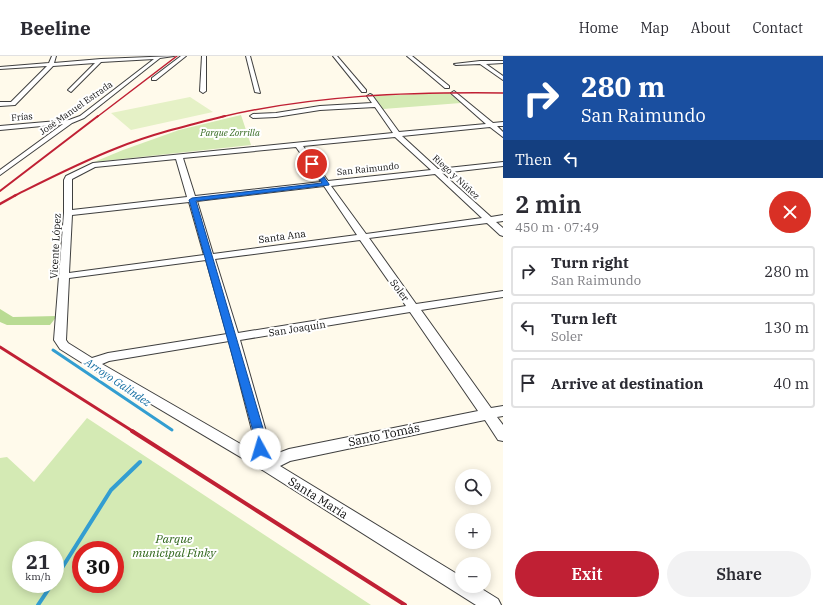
<!DOCTYPE html>
<html lang="en">
<head>
<meta charset="utf-8">
<style>
  body { margin:0; font-family:"IBM Plex Serif",serif; background:#f2f2f3; color:#2b2b33; height:100vh; display:flex; flex-direction:column; font-size:15px; white-space:nowrap }
  * { box-sizing:border-box; margin:0 }
  p { font-size:13px; color:#7c7c81 }
  .icon { flex:none; width:22px; height:22px; fill:none; stroke:currentColor; stroke-width:2; stroke-linecap:round; stroke-linejoin:round }
  .map { position:relative; flex:1; overflow:hidden }
  .side { display:flex; flex-direction:column; background:#fff; width:320px }
  .side>* { flex:none }
  .guide { background:#1a4fa0; color:#fff; overflow:hidden }
  .tools { position:absolute; left:455px; top:413px; display:grid; gap:8px }
  .tools a { display:grid; place-items:center; width:36px; height:36px; border-radius:50%; background:#fff; box-shadow:0 2px 10px #0003; font-size:20px }
  .speed { position:absolute; left:12px; top:485px; display:flex; gap:8px; font-size:20px; font-weight:700; text-align:center }
  .speed>* { display:grid; place-content:center; width:52px; height:52px; border-radius:50%; background:#fff; box-shadow:0 2px 10px #0003; line-height:1 }
  .speed small { font-size:10px; font-weight:400 }
  .speed .limit { border:6px solid #d22; background:#fff; color:#111 }
  .pin { position:absolute; display:grid; place-items:center; width:34px; height:34px; color:#fff; margin:-17px; border:2px solid #fff; border-radius:50%; box-shadow:0 1px 4px #0007 }
  .me { position:absolute; width:44px; margin:-22px; rotate:354deg; stroke-linejoin:round; filter:drop-shadow(0 0 3px #0008) }
  .turn { display:flex; align-items:center; gap:14px; height:84px; padding:0 12px; font-size:18px }
  .turn .icon { width:52px; height:52px; stroke-width:2.5 }
  .turn b { display:block; font-size:28px; line-height:34px }
  .then { display:flex; align-items:center; height:38px; padding:0 12px; background:#0003; gap:8px; font-size:15px }
  .round { display:grid; place-items:center; flex:none; width:42px; height:42px; border-radius:21px; background:#f2f2f3 }
  .overview { display:flex; align-items:center; justify-content:space-between; height:68px; padding:0 12px }
  h1 { font-size:24px; font-weight:600; line-height:30px }
  .button { display:flex; gap:8px; margin-top:auto; padding:8px 12px }
  .button a { flex:1; height:46px; border-radius:24px; background:#c02034; color:#fff; font-size:16px; font-weight:600; line-height:46px; text-align:center }
  .button a+a { background:#f2f2f3; color:#2b2b33 }
  ul { padding:0; list-style:none }
  li { display:flex; align-items:center; gap:12px; height:50px; margin:0 8px 6px; padding:0 4px; border:2px solid #e1e1e2; border-radius:4px }
  li div { flex:1 }
  li b { display:block; font-size:15px }
  li em { font-style:normal }
  header { display:flex; align-items:center; gap:24px; box-sizing:border-box; height:56px; padding:0 20px; background:#fff; border-bottom:1px solid #e1e1e2 }
  header strong { font-size:19px }
  nav { display:flex; gap:22px; margin-inline-start:auto; font-size:14px }
  main { display:flex; flex:1; min-height:0 }
  .map>svg:first-child { display:block }
  .green { fill:#d4eab4; fill-rule:evenodd }
  .forest { fill:#b9db93 }
  .pitch { fill:#e5f1c6 }
  .lines { fill:none; stroke-linecap:round; stroke-linejoin:round }
  .stream-far1 { stroke:#339ed1; stroke-width:3 }
  .stream { stroke:#339ed1; stroke-width:4 }
  .minor-casing { stroke:#3f3f3f; stroke-width:2 }
  .minor { fill:#fff; fill-rule:evenodd }
  .rail-far4 { stroke:#c02034; stroke-width:1.5 }
  .rail-far3 { stroke:#c02034; stroke-width:2 }
  .rail-far2 { stroke:#c02034; stroke-width:2.5 }
  .rail-far1 { stroke:#c02034; stroke-width:3 }
  .rail { stroke:#c02034; stroke-width:4 }
  .route { fill:#1a73e8; stroke:#114b97 }
  .labels { text-anchor:middle; stroke-width:4; stroke-linejoin:round; paint-order:stroke }
  .far-street-label { font-size:9px; fill:#0c0c0c; stroke:#fff }
  .far-park-label { font-size:9px; font-style:italic; fill:#30661b; stroke:#fff }
  .street-label { font-size:10px; fill:#0c0c0c; stroke:#fff }
  .water-label { font-size:11px; font-style:italic; fill:#126da1; stroke:#fff }
  .near-street-label { font-size:12px; fill:#0c0c0c; stroke:#fff }
  .near-park-label { font-size:12px; font-style:italic; fill:#30661b; stroke:#fff }
</style>
</head>
<body>
<header>
<strong>Beeline</strong>
<nav><a>Home</a><a>Map</a><a>About</a><a>Contact</a></nav>
</header>
<main>
<div class="map">
<svg width="503" height="549" viewBox="0 0 503 549">
  <rect width="100%" height="100%" fill="#fffaeb"/>
  <g class="green">
    <polygon points="449,37 461,47 383,53 374,40"/>
    <polygon points="241,59 251,89 94,106 123,94 179,74"/>
    <path d="M 87,362 L 371,549 L 0,549 L 0,402 L 7,401 L 34,426 ZM 21,494 L 55,494 L 55,528 L 21,528 ZM 81,494 L 115,494 L 115,528 L 81,528 Z"/>
  </g>
  <polygon class="forest" points="0,253 13,261 57,260 50,269 7,269 0,266"/>
  <polygon class="pitch" points="190,41 213,56 131,74 111,57"/>
  <g class="lines">
    <polyline class="stream-far1" points="53,294 172,374"/>
    <g class="stream">
      <polyline points="55,523 111,434 140,406"/>
      <polyline points="38,549 52,528"/>
    </g>
    <g class="minor-casing">
      <g id="minor">
        <polygon points="52,0 56,0 54,7 101,3 174,0 160,2 84,62 72,67 0,119 0,114 63,68 0,74 0,70 69,64 80,60 154,3 101,6 71,36 68,34 95,7 53,10 15,49 0,50 0,46 11,46 47,10 0,13 0,11 49,7"/>
        <polygon points="181,0 186,0 156,24 152,24 152,22"/>
        <polygon points="202,0 206,0 206,35 203,37 200,35"/>
        <polygon points="246,0 250,0 260,37 255,36"/>
        <polygon points="333,0 337,0 366,34 366,36 362,36"/>
        <polygon points="407,0 412,0 449,30 449,32 445,32"/>
        <polygon points="480,5 503,5 503,7 486,8 503,20 503,24 480,8 456,9 454,8"/>
        <path d="M 454,35 L 493,67 L 503,66 L 503,70 L 497,70 L 503,76 L 503,81 L 490,71 L 402,80 L 438,113 L 503,106 L 503,110 L 442,117 L 491,161 L 503,159 L 503,165 L 496,166 L 503,172 L 503,180 L 500,179 L 487,167 L 369,182 L 416,248 L 503,235 L 503,241 L 421,254 L 491,352 L 503,350 L 503,360 L 497,361 L 503,369 L 503,385 L 498,384 L 485,364 L 290,405 L 280,410 L 462,521 L 462,530 L 477,530 L 498,543 L 501,549 L 476,549 L 264,415 L 87,310 L 60,293 L 54,284 L 64,157 L 64,124 L 66,120 L 93,107 L 393,77 L 375,51 L 320,54 L 276,61 L 253,62 L 250,60 L 253,58 L 276,57 L 320,50 L 372,47 L 367,40 L 370,38 L 372,39 L 399,76 L 486,68 L 452,38 L 451,37 ZM 395,81 L 431,114 L 328,125 L 303,90 ZM 296,91 L 321,126 L 195,140 L 183,102 ZM 176,103 L 187,141 L 72,154 L 72,123 L 95,111 ZM 435,118 L 482,162 L 366,178 L 331,130 ZM 324,130 L 357,179 L 213,198 L 197,145 ZM 189,146 L 204,199 L 69,217 L 72,159 ZM 360,184 L 406,250 L 238,277 L 215,203 ZM 206,204 L 227,278 L 108,297 L 92,302 L 68,287 L 66,284 L 69,222 ZM 410,256 L 478,355 L 289,393 L 273,399 L 268,403 L 263,400 L 269,386 L 240,284 ZM 229,285 L 255,386 L 251,394 L 102,308 L 109,305 Z"/>
      </g>
    </g>
    <use href="#minor" class="minor"/>
    <g class="rail-far4">
      <polyline points="97,61 177,0"/>
      <path d="M 221,61 C 314,39 408,36 503,37"/>
    </g>
    <g class="rail-far3">
      <polyline points="0,135 98,60"/>
      <path d="M 14,140 C 48,123 81,106 117,92 C 152,78 189,69 225,60"/>
    </g>
    <polyline class="rail-far2" points="0,148 16,139"/>
    <polyline class="rail-far1" points="0,291 134,376"/>
    <polyline class="rail" points="132,375 405,549"/>
  </g>
  <polygon class="route" points="310,107 314,107 329,128 329,129 196,145 267,386 264,397 260,398 256,397 255,393 256,386 189,144 192,142 322,127 309,108"/>
  <g class="labels">
    <g class="far-street-label">
      <text transform="translate(76 52) rotate(-35)" y="3">José Manuel Estrada</text>
      <text transform="translate(22 61) rotate(-5)" y="3">Frías</text>
      <text transform="translate(368 113) rotate(-6)" y="3">San Raimundo</text>
      <text transform="translate(456 121) rotate(43)" y="3">Riego y Núñez</text>
    </g>
    <g class="far-park-label">
      <text x="230" y="80">Parque Zorrilla</text>
    </g>
    <g class="street-label">
      <text transform="translate(282 180) rotate(-8)" y="4">Santa Ana</text>
      <text transform="translate(55 190) rotate(-87)" y="4">Vicente López</text>
      <text transform="translate(400 234) rotate(54)" y="4">Soler</text>
      <text transform="translate(297 272) rotate(-9)" y="4">San Joaquín</text>
    </g>
    <g class="water-label">
      <text transform="translate(118 326) rotate(34)" y="4">Arroyo Galíndez</text>
    </g>
    <g class="near-street-label">
      <text transform="translate(384 379) rotate(-12)" y="4">Santo Tomás</text>
      <text transform="translate(318 442) rotate(32)" y="4">Santa María</text>
    </g>
    <g class="near-park-label">
      <text x="174" y="487">Parque<tspan x="174" dy="14">municipal Finky</tspan></text>
    </g>
  </g>
</svg>
<div class="tools">
<a><svg class="icon" aria-label="search" viewBox="0 0 24 24"><circle cx="10" cy="10" r="6"/><path d="M15 15l6 6"/></svg></a>
<a>+</a>
<a>−</a>
</div>
<div class="speed"><div>21<small>km/h</small></div><div class="limit">30</div></div>
<div class="pin" style="left:312px;top:108px;background:#d93025"><svg class="icon" aria-label="arrive" viewBox="0 0 24 24"><path d="M6 21V4h12l-3 4 3 4H6"/></svg></div>
<svg class="me" style="left:260px;top:393px" viewBox="-20 -20 40 40"><circle r="19" fill="#fff"/><path d="M0-13L10 11 0 6-10 11z" fill="#1a73e8"/></svg>
</div>
<section class="side">
<div class="guide">
<div class="turn"><svg class="icon" aria-label="right" viewBox="0 0 24 24"><path d="M7 20v-9h11M14 6l5 5-5 5"/></svg><div><b>280 m</b>San Raimundo</div></div>
<div class="then">Then<svg class="icon" aria-label="left" viewBox="0 0 24 24"><path d="M17 20v-9H6M10 6l-5 5 5 5"/></svg></div>
</div>
<div class="overview"><div><h1>2 min</h1><p>450 m · 07:49</p></div><a class="round" style="background:#d93025;color:#fff"><svg class="icon" aria-label="close" viewBox="0 0 24 24"><path d="M6 6l12 12M18 6L6 18"/></svg></a></div>
<ul>
<li><svg class="icon" aria-label="right" viewBox="0 0 24 24"><path d="M7 20v-9h11M14 6l5 5-5 5"/></svg><div><b>Turn right</b><p>San Raimundo</p></div><em>280 m</em></li>
<li><svg class="icon" aria-label="left" viewBox="0 0 24 24"><path d="M17 20v-9H6M10 6l-5 5 5 5"/></svg><div><b>Turn left</b><p>Soler</p></div><em>130 m</em></li>
<li><svg class="icon" aria-label="arrive" viewBox="0 0 24 24"><path d="M6 21V4h12l-3 4 3 4H6"/></svg><div><b>Arrive at destination</b></div><em>40 m</em></li>
</ul>
<div class="button"><a>Exit</a><a>Share</a></div>
</section>
</main>
</body>
</html>
